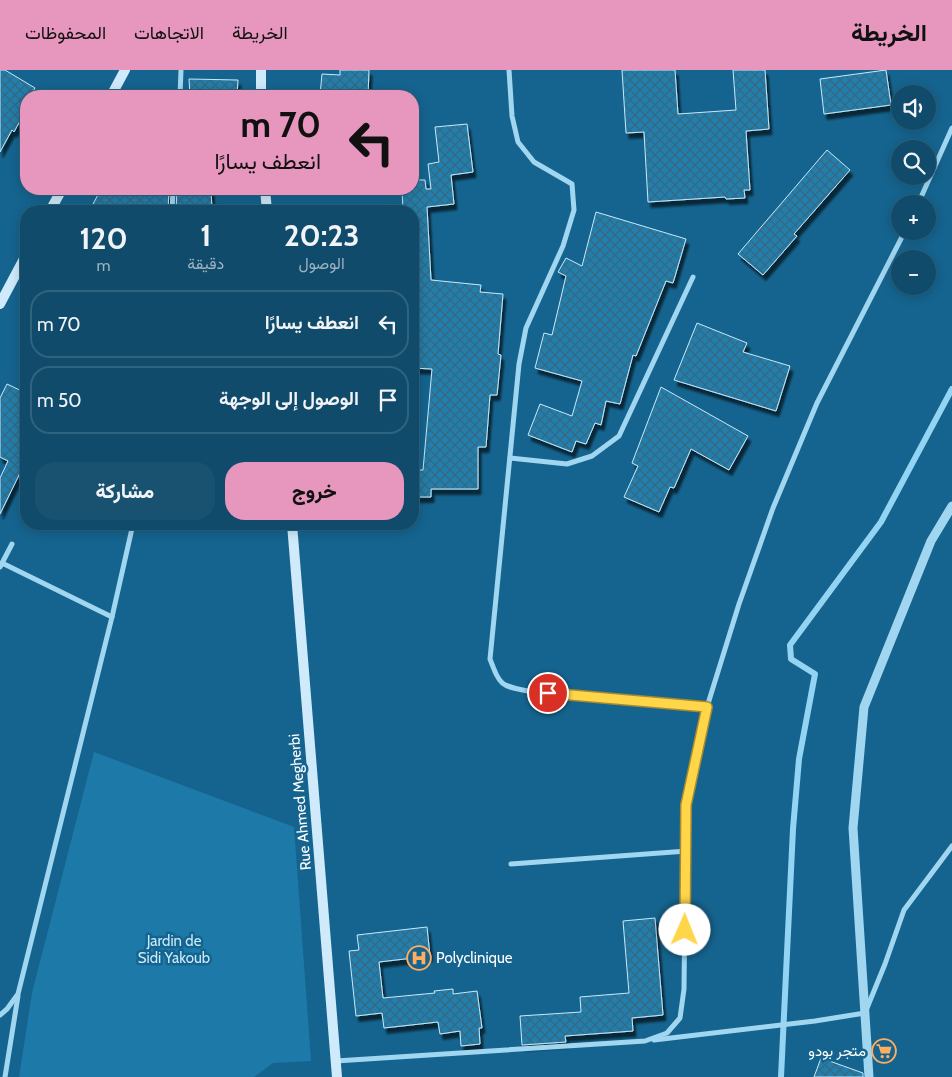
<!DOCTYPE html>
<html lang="ar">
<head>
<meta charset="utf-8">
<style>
  body { margin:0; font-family:Cabin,Vazirmatn,sans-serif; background:#195271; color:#f1f3f6; direction:rtl; height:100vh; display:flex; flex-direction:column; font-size:19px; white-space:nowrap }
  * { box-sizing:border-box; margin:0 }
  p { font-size:16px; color:#9cb3c1 }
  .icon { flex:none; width:28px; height:28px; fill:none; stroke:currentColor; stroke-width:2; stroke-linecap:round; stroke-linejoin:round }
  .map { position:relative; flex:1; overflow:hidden; direction:ltr }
  .side { position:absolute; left:20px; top:135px; width:399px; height:325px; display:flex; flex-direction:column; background:#104b6b; border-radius:20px; box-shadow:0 2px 12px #0003,0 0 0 1px #30637e; direction:rtl }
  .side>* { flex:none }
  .guide { position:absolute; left:20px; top:20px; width:399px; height:105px; border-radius:20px; box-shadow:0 2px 12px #0003,0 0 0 1px #30637e; direction:rtl; background:#e797bd; color:#111; overflow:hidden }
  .buttons { position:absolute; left:891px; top:15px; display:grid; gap:10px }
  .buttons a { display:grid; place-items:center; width:45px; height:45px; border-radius:50%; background:#104b6b; box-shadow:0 2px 12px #0003,0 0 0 1px #30637e; font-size:25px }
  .pin { position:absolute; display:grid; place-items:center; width:42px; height:42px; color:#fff; margin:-21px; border:2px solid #fff; border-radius:50%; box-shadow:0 1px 5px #0007 }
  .me { position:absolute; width:55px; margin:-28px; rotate:1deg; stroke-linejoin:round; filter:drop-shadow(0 0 4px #0008) }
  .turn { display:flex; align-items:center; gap:18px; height:105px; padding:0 15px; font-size:22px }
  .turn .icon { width:65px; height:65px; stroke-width:2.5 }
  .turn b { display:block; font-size:35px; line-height:42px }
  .eta { display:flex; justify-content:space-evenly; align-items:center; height:85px; text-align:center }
  .eta b { font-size:30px; font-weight:800; line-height:35px }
  .primary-button { display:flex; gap:10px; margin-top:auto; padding:10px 15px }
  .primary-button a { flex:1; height:58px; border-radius:20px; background:#e797bd; color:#111; font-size:20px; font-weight:800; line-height:58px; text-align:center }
  .primary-button a+a { background:#195271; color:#f1f3f6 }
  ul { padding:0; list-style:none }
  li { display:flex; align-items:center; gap:15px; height:68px; margin:0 10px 8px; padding:0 5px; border:2px solid #30637e; border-radius:20px }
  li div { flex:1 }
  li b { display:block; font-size:19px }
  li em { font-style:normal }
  header { display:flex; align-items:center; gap:30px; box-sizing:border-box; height:70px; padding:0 25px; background:#e797bd; color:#111 }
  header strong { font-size:24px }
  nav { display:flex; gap:28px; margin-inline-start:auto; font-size:18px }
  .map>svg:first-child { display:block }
  .garden { fill:#1d7aa8 }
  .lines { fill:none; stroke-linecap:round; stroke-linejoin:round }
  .stream { stroke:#93d4f3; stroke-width:6 }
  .building { fill:url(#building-cross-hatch); stroke:#c7eafb; filter:url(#shadow) }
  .minor { stroke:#a1d6f0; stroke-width:5 }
  .tertiary { stroke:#a1d6f0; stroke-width:9 }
  .secondary { stroke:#cfebfb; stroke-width:10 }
  .route-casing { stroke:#a68a30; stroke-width:12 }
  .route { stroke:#ffd54a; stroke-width:9 }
  .labels { text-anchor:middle; stroke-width:5; stroke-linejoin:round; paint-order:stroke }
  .street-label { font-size:15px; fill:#fff; stroke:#15648f }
  .park-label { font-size:15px; fill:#c7eafb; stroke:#15648f }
  .poi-label { font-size:15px; fill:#fff; stroke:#15648f; text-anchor:start }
</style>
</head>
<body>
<header>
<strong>الخريطة</strong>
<nav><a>الخريطة</a><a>الاتجاهات</a><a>المحفوظات</a></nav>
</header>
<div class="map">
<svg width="952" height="1007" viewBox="0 0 952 1007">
  <defs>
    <pattern id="building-cross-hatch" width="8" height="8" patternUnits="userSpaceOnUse" patternTransform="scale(1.25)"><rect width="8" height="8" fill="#237fad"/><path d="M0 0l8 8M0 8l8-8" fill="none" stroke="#356881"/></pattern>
    <filter id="shadow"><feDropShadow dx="3" dy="5.5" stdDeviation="1" flood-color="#0009"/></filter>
  </defs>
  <rect width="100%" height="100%" fill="#15648f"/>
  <polygon class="garden" points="94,682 294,757 311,991 273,993 254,1007 19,1007 32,923"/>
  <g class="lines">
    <polyline class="stream" points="781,1007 793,759 799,689 815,604 791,589 790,575 881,452 952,319"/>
  </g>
  <g class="building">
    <polygon points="0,0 5,0 35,18 30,26 26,26 26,40 14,62 12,60 0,82"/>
    <polygon points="340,0 369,0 368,26 320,25 322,4 340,5"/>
    <polygon points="622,0 675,0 678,44 736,40 733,0 765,0 769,59 746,61 750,120 744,120 745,128 726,129 725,127 648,132 644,62 626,63"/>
    <polygon points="886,0 891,35 824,44 820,9"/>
    <polygon points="189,9 238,10 237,26 190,26"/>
    <polygon points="467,54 473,102 451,105 454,134 427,137 431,210 481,215 480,222 503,224 498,284 501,285 497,325 490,325 486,377 478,377 478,419 431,419 431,427 412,427 412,400 423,400 432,299 412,298 412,141 403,141 402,119 412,119 412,110 425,110 426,119 431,119 428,94 439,92 435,57"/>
    <polygon points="827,80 850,100 794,164 797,166 763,205 738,184"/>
    <polygon points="101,119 169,119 168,141 109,141 93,134"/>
    <polygon points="177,119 211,119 212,141 176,141"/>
    <polygon points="596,142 686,169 673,213 666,211 636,286 633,285 620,334 606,331 601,355 595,353 586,374 576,371 572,382 528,365 540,334 572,346 582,311 535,298 544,263 552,265 566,206 558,202 566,188 582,196"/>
    <polygon points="697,253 747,273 743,282 790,296 776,341 674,310"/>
    <polygon points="7,314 26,323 26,404 21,401 0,444 0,408 8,391 0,387 0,328"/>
    <polygon points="661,317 748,366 729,400 691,379 674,418 670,417 659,442 624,427 638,396 632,393"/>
    <polygon points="655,848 663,945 632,948 633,961 565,966 566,972 522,975 520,946 581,942 580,927 629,923 623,851"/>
    <polygon points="427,857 430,886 379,892 383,928 435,923 434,921 453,919 453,924 477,921 482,958 479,958 480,974 461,976 460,961 440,964 438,952 384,958 382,943 356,946 349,881 359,880 357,865"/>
    <polygon points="821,988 863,1003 863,1007 814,1007"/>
  </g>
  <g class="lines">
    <g class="minor">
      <path d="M 509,0 L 512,46 L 518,72 L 534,92 L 572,114 L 574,140 L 563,176 L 526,258 L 519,294 L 490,589 C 500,615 500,616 528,621 L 707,637"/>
      <polyline points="180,26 181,0"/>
      <polyline points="918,134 952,58"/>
      <polyline points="172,141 173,119"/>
      <polyline points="510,388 567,394 592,386 619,366 693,207"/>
      <polyline points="2,493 112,547"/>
      <polyline points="0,497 12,474"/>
      <polyline points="511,794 687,781"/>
      <polyline points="0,945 7,939 18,924 112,547 133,454"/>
      <polyline points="654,970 815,951 865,943 885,894 904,840 952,776"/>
      <polyline points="336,991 645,971 667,963 680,948 684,919 686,735 707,637 739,534 773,438 817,333 905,161"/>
      <polyline points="5,1007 18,926"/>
    </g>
    <polyline class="tertiary" points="869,1007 853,758 864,637 931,471 952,436"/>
    <g class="secondary">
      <polyline points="261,0 261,26"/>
      <polyline points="111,26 125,0"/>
      <polyline points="265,119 267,141"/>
      <polyline points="50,141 62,119"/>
      <polyline points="0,234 26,185"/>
      <polyline points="292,454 337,1007"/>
    </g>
  </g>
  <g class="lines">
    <g class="route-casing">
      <polyline id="route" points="548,623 707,637 686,735 685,860"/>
    </g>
    <use href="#route" class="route"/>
  </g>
  <defs>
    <g id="hospital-ring" transform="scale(1.25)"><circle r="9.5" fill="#15648f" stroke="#ffae60" stroke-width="1.5"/><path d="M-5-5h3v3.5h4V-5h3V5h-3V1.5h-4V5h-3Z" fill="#ffae60"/></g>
    <g id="supermarket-ring" transform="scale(1.25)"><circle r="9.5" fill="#15648f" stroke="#ffae60" stroke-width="1.5"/><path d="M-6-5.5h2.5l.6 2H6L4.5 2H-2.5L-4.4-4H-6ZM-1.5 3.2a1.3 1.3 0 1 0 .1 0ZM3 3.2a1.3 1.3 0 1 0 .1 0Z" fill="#ffae60"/></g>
  </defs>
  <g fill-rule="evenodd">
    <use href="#hospital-ring" x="419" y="888"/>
    <use href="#supermarket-ring" x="884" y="981"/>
  </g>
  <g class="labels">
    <g class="street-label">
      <text transform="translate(300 732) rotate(-95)" y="5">Rue Ahmed Megherbi</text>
    </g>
    <g class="park-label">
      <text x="174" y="876">Jardin de<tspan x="174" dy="17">Sidi Yakoub</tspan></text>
    </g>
    <g class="poi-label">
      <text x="436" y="893">Polyclinique</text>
      <text x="866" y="986" text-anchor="end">متجر بودو</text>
    </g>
  </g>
</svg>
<div class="buttons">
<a><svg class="icon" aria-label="sound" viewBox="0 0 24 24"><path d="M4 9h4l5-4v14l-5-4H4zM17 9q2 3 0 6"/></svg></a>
<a><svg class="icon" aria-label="search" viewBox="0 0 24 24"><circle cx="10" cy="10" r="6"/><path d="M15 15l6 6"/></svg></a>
<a>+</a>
<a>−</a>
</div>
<div class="pin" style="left:548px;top:623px;background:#d93025"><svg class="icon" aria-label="arrive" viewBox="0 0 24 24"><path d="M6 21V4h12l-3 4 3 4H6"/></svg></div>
<svg class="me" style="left:685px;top:860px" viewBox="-20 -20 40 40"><circle r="19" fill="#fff"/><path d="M0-13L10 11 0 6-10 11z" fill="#ffd54a"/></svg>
<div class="guide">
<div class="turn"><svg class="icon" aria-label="left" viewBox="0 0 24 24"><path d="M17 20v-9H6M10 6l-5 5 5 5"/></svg><div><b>70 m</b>انعطف يسارًا</div></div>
</div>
<section class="side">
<div class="eta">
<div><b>20:23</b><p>الوصول</p></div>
<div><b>1</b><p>دقيقة</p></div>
<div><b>120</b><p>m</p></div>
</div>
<ul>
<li><svg class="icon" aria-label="left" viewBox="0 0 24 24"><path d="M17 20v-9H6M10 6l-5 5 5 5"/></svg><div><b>انعطف يسارًا</b></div><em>70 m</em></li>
<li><svg class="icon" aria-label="arrive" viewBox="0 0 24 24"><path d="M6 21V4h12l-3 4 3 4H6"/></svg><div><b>الوصول إلى الوجهة</b></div><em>50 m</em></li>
</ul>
<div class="primary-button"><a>خروج</a><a>مشاركة</a></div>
</section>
</div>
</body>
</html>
